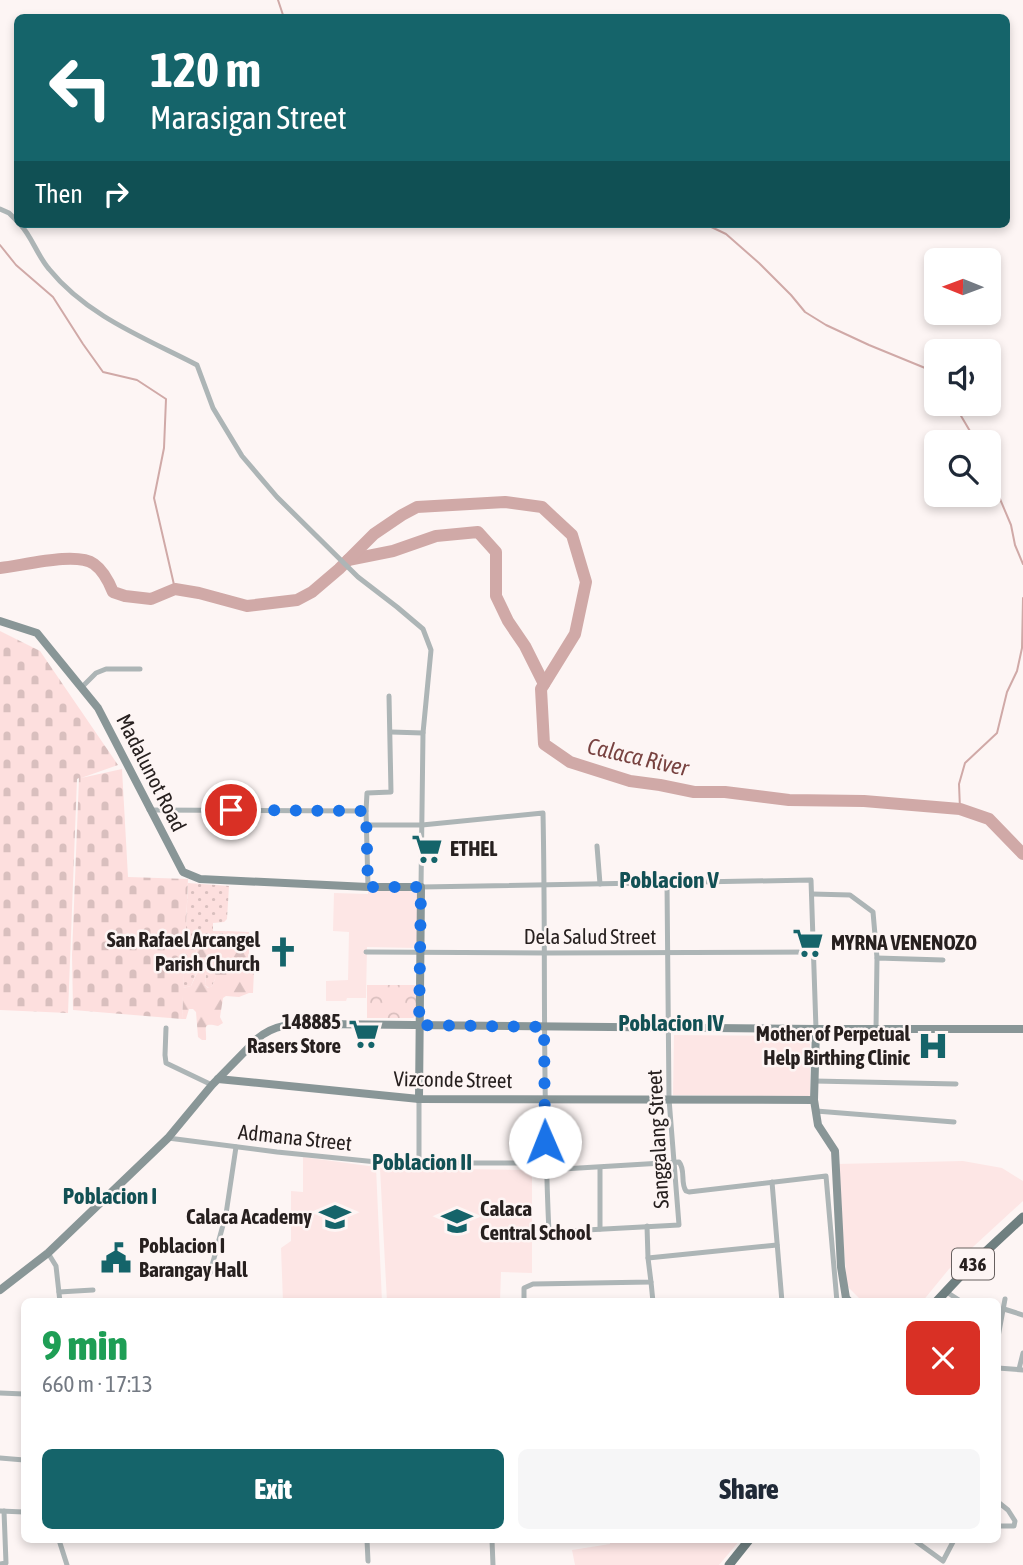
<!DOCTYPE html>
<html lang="en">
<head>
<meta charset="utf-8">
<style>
  body { margin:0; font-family:"Asap Condensed",sans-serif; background:#f6f6f7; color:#1f2937; height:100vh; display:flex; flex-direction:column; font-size:26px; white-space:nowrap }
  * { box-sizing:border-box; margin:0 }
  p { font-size:23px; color:#747a83 }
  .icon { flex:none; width:38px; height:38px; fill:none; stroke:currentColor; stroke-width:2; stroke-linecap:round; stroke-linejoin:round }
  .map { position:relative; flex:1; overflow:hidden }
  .details { position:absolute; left:21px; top:1298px; width:980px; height:245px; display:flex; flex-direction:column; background:#fff; border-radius:10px; box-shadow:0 4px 10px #0003 }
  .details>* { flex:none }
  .banner { position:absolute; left:14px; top:14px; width:996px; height:214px; border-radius:10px; box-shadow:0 4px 10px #0003; background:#15646a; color:#fff; overflow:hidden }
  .needle { width:46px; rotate:271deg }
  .fabs { position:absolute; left:924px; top:248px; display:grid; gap:14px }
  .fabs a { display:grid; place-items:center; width:77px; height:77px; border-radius:10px; background:#fff; box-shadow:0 4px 10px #0003; font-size:35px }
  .pin { position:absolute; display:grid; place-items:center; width:60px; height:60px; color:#fff; margin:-30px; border:4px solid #fff; border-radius:50%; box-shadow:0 2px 7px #0007 }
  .me { position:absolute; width:77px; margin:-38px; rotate:359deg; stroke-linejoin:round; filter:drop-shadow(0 0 5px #0008) }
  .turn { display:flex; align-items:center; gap:24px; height:147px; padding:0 21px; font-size:32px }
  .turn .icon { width:91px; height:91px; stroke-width:2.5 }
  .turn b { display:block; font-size:49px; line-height:60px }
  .then { display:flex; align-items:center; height:66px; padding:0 21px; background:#0003; gap:14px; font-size:26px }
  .round { display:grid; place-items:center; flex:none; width:74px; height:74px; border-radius:10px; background:#f6f6f7 }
  .head { display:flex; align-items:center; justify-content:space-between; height:119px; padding:0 21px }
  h1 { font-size:42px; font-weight:800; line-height:52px; color:#1e9e55 }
  .button { display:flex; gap:14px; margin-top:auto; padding:14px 21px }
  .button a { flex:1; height:80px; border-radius:10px; background:#15646a; color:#fff; font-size:28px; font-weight:800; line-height:80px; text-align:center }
  .button a+a { background:#f6f6f7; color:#1f2937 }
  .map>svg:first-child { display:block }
  .built { fill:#fde6e5 }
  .grass { fill:url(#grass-dots) }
  .forest { fill:url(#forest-firs) }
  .cemetery { fill:url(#cemetery-stones) }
  .park { fill:url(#park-crowns) }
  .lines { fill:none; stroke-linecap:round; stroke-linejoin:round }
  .stream { stroke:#d0a9a7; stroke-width:2 }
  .river { stroke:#d0a9a7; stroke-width:12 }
  .street { stroke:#adb5b6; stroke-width:5 }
  .secondary { stroke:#899697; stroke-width:8 }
  .primary { stroke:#6f7f80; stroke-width:9 }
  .route { stroke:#1a73e8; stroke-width:12; stroke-dasharray:0 21.6 }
  .labels { text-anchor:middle; stroke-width:5; stroke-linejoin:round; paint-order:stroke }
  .shield { fill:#fdf5f4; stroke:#67605f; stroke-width:2 }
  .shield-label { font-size:19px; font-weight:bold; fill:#27201f }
  .street-label { font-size:21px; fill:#27201f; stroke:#fdf5f4 }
  .poi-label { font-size:21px; font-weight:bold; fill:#27201f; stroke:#fdf5f4; text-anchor:start }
  .water-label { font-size:23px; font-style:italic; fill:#784240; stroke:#fdf5f4 }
  .neighbourhood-label { font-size:23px; font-weight:bold; fill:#125054; stroke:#fdf5f4 }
</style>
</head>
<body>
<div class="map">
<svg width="1023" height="1565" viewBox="0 0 1023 1565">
  <defs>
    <pattern id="grass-dots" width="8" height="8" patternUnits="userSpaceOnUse" patternTransform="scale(1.75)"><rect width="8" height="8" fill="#fddfde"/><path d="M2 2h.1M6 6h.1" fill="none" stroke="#d9bfbe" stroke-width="1.8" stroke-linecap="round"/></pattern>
    <pattern id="forest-firs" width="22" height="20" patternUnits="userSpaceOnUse" patternTransform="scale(1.75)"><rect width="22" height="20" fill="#fddfde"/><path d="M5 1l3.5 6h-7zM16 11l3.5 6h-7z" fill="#d9bfbe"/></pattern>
    <pattern id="cemetery-stones" width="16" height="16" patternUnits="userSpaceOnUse" patternTransform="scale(1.75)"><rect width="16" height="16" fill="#fddfde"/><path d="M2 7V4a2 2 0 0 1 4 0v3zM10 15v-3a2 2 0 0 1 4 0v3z" fill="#d9bfbe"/></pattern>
    <pattern id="park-crowns" width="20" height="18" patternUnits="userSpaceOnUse" patternTransform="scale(1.75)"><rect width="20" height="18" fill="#fddfde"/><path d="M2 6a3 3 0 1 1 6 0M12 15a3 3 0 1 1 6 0" fill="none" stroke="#d9bfbe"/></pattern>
  </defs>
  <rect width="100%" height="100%" fill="#fdf5f4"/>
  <g class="built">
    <polygon points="368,890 418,891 417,948 367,947 366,998 347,998 346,1001 326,1001 326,981 348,980 349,932 333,931 334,893 368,894"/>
    <polygon points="674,1035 810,1036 810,1096 673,1095"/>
    <polygon points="303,1157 376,1167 382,1302 283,1302 281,1248 291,1241 291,1191 303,1192"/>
    <polygon points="963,1161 1002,1168 1023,1181 1023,1201 949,1269 922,1302 863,1302 847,1286 837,1164"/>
    <polygon points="380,1168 532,1170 532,1273 501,1272 500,1302 387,1302"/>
    <polygon points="610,1540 740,1540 719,1565 575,1565 572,1550 610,1544"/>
  </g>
  <path class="grass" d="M 188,883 L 229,886 L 227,919 L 224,922 L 213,923 L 213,931 L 227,931 C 218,936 210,936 200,933 L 196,938 L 198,943 L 196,954 L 206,959 L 212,958 L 216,961 L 215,979 L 212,986 L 209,988 L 205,985 L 206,972 L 196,974 L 191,986 L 183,988 Z"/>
  <path class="forest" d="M 227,931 L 249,932 L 249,969 L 254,970 L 253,993 L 249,993 L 239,997 L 226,996 L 223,998 L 220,1017 L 223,1023 L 218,1026 C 201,1022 207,1028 206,1040 L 202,1040 L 198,1037 L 196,1012 L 193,1009 L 189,1009 L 186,1019 L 182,1019 L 183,988 L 191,986 L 197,973 L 206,971 L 205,985 L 208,988 L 212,986 L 215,979 L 216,961 L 212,958 L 196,958 L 198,943 L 196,935 C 207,931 212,939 227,931 Z"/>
  <polygon class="cemetery" points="0,631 40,651 118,765 81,778 122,769 128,877 188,879 182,1019 73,1010 72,955 79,778 77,779 68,1013 0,1010"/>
  <polygon class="park" points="367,985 416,985 416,1016 413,1018 367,1018"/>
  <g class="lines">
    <g class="stream">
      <polyline points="278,0 284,18"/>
      <polyline points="705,224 726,234 759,263 791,295 805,312 826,325 869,345 930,370 936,378"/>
      <polyline points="0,245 16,265 53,297 83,344 103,372 137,380 166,399 164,448 154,498 175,589"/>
      <polyline points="954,404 977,443"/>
      <polyline points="989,473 1011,525 1015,545 1023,564"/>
      <polyline points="960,809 959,784 965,763 997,733 1007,692 1017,671 1022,648 1023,598"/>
    </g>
    <g class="river">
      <polyline points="348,560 393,551 436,536 478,532 496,552 496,596 508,621 525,646 544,684"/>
      <path d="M 0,568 C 22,566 76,551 94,564 C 104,571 109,582 113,592 L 125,596 L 151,599 L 175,589 L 199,593 L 247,606 L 297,600 L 312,592 L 339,569 L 374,534 L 402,515 L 417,507 L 505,502 L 542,507 L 572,535 L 586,582 L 575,634 L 541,689 L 544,744 L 570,762 L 630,781 L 660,785 L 694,792 L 725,792 L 789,800 L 864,801 L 960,809 L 989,819 L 1023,854"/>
    </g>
    <g class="street">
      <polyline points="0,209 9,213 18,222"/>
      <path d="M 20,224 C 32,237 37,255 49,269 C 87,316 145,338 197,365 L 213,408 L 242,456 L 277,497 L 358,577 L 397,607 L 423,629 L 431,650 L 423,733 L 421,887 L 811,880 L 816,1029"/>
      <polyline points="81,688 96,673 106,669 140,669"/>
      <polyline points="391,732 423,733"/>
      <polyline points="149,810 366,811 367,793 391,792 389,696"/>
      <polyline points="366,811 368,887"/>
      <path d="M 367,825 L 422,825 L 543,813 C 546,953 542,1092 549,1232 L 679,1225 L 669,1099 L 667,883"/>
      <polyline points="597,846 600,884"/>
      <polyline points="812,894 850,895 873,912 877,958"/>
      <polyline points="366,952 546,953 814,952"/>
      <polyline points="166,1028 165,1055 166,1063 212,1085"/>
      <polyline points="876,1029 877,958 943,960"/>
      <polyline points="814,1081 956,1084"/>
      <polyline points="816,1111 954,1122"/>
      <polyline points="168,1138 277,1152 387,1163 546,1163"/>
      <polyline points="419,1163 419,1099"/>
      <polyline points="600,1168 600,1229"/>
      <path d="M 546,1170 L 679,1162 C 686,1170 680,1183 686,1191 L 689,1192 L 826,1176 L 837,1302"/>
      <polyline points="772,1182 782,1302"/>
      <polyline points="48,1253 56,1266 60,1302"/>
      <polyline points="648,1258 777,1245"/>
      <polyline points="210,1273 226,1214 236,1147"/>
      <polyline points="651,1282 653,1302"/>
      <polyline points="945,1291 962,1302"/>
      <polyline points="59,1292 93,1290"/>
      <polyline points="524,1302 524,1288 533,1284 651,1282 648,1258 647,1226"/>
      <polyline points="1004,1309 1023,1315"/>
      <polyline points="998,1337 1005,1299"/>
      <polyline points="998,1368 1023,1370"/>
      <polyline points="1019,1369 1023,1353"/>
      <polyline points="0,1393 24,1394"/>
      <polyline points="0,1458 24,1460"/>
      <polyline points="998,1502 1008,1510 1015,1521 1014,1526 998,1526"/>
      <polyline points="0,1511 24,1512"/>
      <polyline points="59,1540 67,1565"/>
      <polyline points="367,1540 368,1561"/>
      <polyline points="492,1540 493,1565"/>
      <polyline points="914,1540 943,1561 954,1540"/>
      <polyline points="0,1564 6,1563 4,1511"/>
    </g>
    <g class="secondary">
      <polyline points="0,621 37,633 98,708 183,872 200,879 368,887 421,887 419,1099"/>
      <polyline points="816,1029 814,1100 818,1125 835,1151 841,1267 846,1298 850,1302"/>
      <polyline points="218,1079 419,1099 814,1100"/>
      <path d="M 0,1290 L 48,1253 L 168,1138 L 212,1085 L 257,1039 C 275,1023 295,1024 318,1024 L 816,1029 L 1023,1029"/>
    </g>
    <g class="primary">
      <polyline points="936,1302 966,1270 1023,1217"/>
      <polyline points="729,1565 749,1540"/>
    </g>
  </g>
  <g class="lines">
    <polyline class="route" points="231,810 366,811 368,887 421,887 419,1025 544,1027 545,1142"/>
  </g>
  <defs>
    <g id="supermarket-bare" transform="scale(2.415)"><path d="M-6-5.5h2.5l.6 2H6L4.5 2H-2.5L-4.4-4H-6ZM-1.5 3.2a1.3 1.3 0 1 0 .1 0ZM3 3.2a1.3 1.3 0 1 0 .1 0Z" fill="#15646a" stroke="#fdf5f4" stroke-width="2.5" paint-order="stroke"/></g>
    <g id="church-bare" transform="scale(2.415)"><path d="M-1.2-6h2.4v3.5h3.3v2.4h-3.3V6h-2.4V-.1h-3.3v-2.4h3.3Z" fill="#15646a" stroke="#fdf5f4" stroke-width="2.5" paint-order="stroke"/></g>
    <g id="hospital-bare" transform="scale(2.415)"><path d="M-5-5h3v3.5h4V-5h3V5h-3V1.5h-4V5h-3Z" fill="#15646a" stroke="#fdf5f4" stroke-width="2.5" paint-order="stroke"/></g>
    <g id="school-bare" transform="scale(2.415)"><path d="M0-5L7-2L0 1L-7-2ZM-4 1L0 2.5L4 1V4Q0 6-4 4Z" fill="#15646a" stroke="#fdf5f4" stroke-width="2.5" paint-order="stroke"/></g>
    <g id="civic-bare" transform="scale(2.415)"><path d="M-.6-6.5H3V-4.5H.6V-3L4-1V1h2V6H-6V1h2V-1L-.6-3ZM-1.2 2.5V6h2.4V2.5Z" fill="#15646a" stroke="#fdf5f4" stroke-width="2.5" paint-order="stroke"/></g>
  </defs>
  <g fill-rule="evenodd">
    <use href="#supermarket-bare" x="427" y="849"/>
    <use href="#supermarket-bare" x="808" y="943"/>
    <use href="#church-bare" x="283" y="952"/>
    <use href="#supermarket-bare" x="364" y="1034"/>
    <use href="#hospital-bare" x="933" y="1046"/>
    <use href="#school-bare" x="335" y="1217"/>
    <use href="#school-bare" x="457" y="1221"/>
    <use href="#civic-bare" x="116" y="1258"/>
  </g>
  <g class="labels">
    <rect class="shield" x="952" y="1248.5" width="42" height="31" rx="5"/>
    <g class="shield-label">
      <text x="973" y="1271">436</text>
    </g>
    <g class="street-label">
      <text transform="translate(151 773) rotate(63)" y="7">Madalunot Road</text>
      <text x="590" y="944">Dela Salud Street</text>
      <text transform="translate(453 1080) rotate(1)" y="7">Vizconde Street</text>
      <text transform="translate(295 1138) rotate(6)" y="7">Admana Street</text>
      <text transform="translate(658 1139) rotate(-93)" y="7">Sanggalang Street</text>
    </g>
    <g class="poi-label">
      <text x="450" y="856">ETHEL</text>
      <text x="260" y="947" text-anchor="end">San Rafael Arcangel<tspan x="260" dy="24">Parish Church</tspan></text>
      <text x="831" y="950">MYRNA VENENOZO</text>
      <text x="341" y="1029" text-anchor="end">148885<tspan x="341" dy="24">Rasers Store</tspan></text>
      <text x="910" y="1041" text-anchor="end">Mother of Perpetual<tspan x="910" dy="24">Help Birthing Clinic</tspan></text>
      <text x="480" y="1216">Calaca<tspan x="480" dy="24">Central School</tspan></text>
      <text x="312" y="1224" text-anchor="end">Calaca Academy</text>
      <text x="139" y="1253">Poblacion I<tspan x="139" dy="24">Barangay Hall</tspan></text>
    </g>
    <g class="water-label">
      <text transform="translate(638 757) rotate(13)" y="8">Calaca River</text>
    </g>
    <g class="neighbourhood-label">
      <text x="669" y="888">Poblacion V</text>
      <text x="671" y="1031">Poblacion IV</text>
      <text x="422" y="1170">Poblacion II</text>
      <text x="110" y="1204">Poblacion I</text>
    </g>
  </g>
</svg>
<div class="fabs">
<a><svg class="needle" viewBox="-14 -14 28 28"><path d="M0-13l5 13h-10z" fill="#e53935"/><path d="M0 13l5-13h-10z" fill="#747a83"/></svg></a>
<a><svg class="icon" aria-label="sound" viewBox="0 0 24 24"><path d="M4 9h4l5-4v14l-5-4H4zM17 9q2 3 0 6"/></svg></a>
<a><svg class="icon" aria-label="search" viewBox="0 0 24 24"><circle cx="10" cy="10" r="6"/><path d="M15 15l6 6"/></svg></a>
</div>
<div class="pin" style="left:231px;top:810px;background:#d93025"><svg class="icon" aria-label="arrive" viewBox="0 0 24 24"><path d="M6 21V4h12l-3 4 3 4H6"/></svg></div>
<svg class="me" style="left:545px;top:1142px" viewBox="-20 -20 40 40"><circle r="19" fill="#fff"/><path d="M0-13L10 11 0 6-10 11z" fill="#1a73e8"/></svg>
<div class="banner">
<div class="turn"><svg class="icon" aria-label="left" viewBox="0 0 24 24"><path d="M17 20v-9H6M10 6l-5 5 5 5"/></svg><div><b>120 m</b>Marasigan Street</div></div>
<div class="then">Then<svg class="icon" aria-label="right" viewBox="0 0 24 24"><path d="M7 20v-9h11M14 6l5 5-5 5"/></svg></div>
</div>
<section class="details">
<div class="head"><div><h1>9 min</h1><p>660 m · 17:13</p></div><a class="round" style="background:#d93025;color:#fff"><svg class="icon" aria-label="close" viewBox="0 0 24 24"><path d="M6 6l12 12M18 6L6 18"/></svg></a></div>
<div class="button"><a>Exit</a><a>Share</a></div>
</section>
</div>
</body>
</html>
